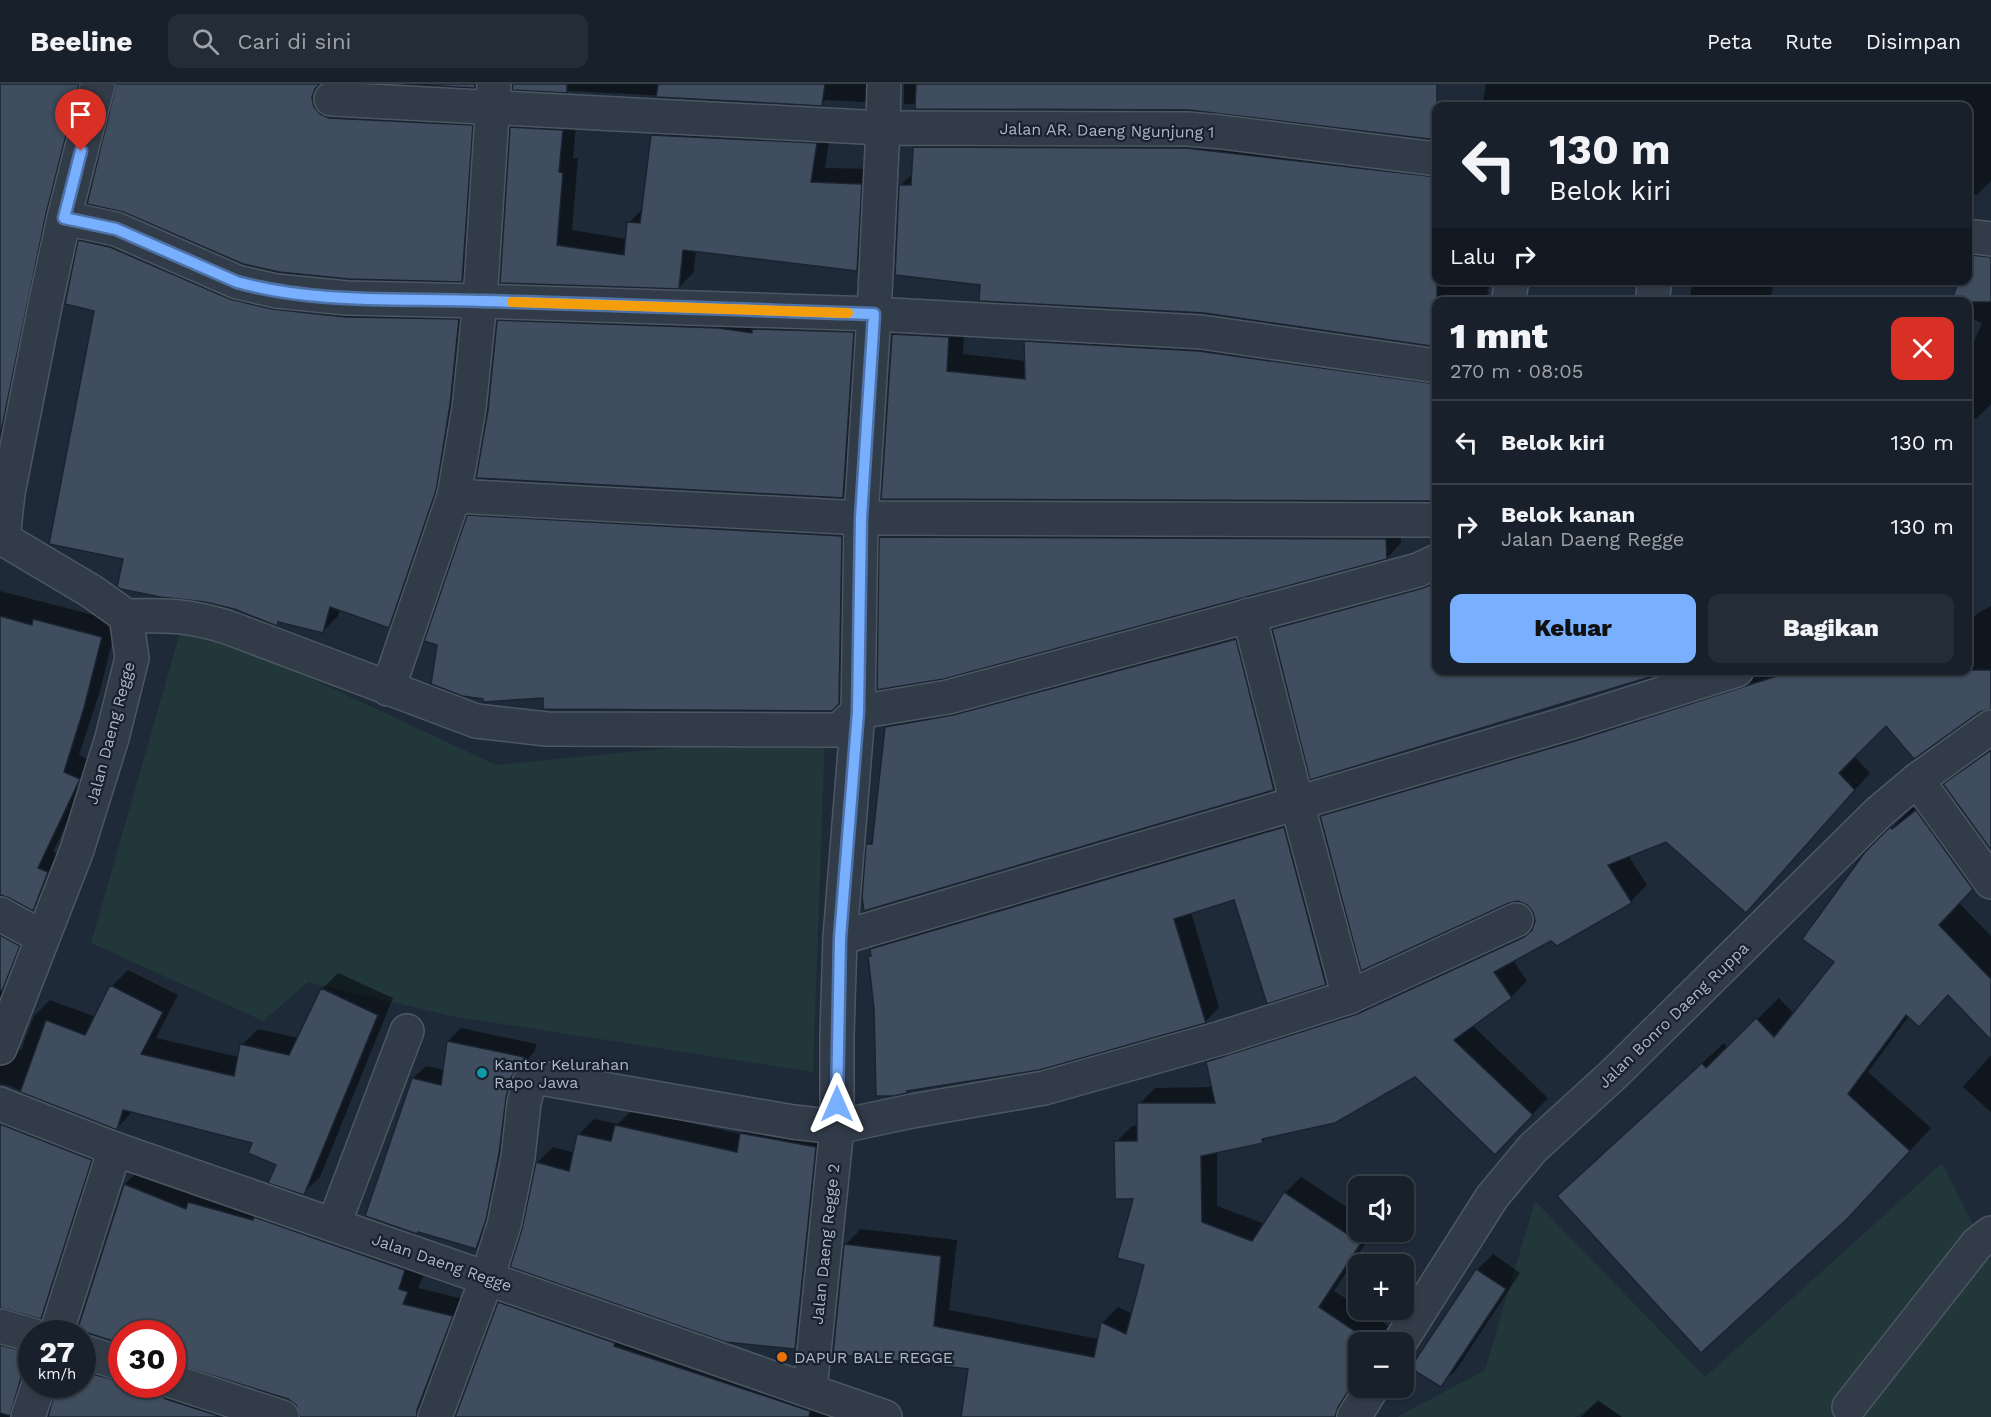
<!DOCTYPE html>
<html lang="id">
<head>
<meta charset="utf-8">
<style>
  body { margin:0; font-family:"Work Sans",sans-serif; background:#242d37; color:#f1f3f6; height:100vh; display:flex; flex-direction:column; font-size:22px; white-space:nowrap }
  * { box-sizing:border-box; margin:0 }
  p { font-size:20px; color:#9ea3a9 }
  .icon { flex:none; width:33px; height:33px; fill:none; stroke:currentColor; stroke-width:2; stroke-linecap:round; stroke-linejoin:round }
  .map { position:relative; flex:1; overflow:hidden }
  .details { position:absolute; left:1432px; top:213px; width:540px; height:378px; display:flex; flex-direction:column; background:#17202b; border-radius:12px; box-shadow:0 2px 4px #0004,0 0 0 2px #363e47 }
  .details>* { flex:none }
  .banner { position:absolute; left:1432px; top:18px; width:540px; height:183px; border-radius:12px; box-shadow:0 2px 4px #0004,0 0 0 2px #363e47; background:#17202b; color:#f1f3f6; overflow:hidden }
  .fabs { position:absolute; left:1348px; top:1092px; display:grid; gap:12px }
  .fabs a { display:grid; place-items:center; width:66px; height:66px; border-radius:12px; background:#17202b; box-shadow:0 2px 4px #0004,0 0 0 2px #363e47; font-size:30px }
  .speed { position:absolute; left:18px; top:1236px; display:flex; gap:12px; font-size:30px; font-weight:700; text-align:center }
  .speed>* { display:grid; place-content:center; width:78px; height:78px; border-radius:50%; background:#17202b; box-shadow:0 2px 4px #0004,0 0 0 2px #363e47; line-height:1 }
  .speed small { font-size:15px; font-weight:400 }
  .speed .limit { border:9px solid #d22; background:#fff; color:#111 }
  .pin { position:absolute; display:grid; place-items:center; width:51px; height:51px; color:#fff; margin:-62px -26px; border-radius:50% 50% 50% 0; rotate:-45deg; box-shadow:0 0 6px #0007 }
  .pin .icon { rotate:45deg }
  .me { position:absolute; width:66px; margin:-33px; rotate:0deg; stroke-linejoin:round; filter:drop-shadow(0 0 4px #0008) }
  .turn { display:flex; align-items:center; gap:21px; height:126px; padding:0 18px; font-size:27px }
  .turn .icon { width:78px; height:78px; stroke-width:2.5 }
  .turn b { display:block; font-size:42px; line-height:51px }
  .then { display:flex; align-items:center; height:57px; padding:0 18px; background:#0003; gap:12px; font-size:22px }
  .round { display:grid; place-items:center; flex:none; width:63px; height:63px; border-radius:12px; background:#242d37 }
  .overview { display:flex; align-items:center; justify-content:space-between; height:102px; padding:0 18px }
  h1 { font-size:36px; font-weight:800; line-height:45px }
  .button { display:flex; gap:12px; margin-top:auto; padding:12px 18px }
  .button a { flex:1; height:69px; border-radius:12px; background:#78afff; color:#111; font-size:24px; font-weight:800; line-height:69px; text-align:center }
  .button a+a { background:#242d37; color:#f1f3f6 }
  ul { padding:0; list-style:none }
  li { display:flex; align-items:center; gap:18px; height:84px; padding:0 18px; border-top:2px solid #363e47 }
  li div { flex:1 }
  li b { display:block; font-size:22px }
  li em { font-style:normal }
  header { display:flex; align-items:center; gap:36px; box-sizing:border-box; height:84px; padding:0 30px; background:#17202b; border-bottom:2px solid #363e47 }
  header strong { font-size:28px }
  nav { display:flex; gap:33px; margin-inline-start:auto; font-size:21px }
  .search { width:420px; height:54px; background:#242d37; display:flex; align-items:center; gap:15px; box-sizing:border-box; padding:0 21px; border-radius:12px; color:#9ea3a9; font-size:22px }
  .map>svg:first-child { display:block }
  .green { fill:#21373a }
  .shadow { fill:#0007 }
  .building { fill:#3f4d5e; stroke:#1a2330; stroke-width:1.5 }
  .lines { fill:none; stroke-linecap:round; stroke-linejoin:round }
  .minor-casing { stroke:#4d5764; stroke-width:36 }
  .minor { stroke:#323c49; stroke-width:33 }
  .route-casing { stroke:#4e72a6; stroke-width:15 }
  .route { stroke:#78afff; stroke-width:10 }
  .slow { stroke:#f59e0b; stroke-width:10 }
  .culture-dot { fill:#0f9aa8; stroke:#18212d; stroke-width:2 }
  .food-dot { fill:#e8710a; stroke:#18212d; stroke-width:2 }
  .labels { text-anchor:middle; stroke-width:4.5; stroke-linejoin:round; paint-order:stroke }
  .street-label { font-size:16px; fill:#acb7c6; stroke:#18212d }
  .poi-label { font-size:16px; fill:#acb7c6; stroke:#18212d; text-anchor:start }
</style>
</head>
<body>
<header>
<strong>Beeline</strong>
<div class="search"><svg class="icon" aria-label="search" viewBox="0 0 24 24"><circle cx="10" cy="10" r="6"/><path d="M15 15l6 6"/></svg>Cari di sini</div>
<nav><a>Peta</a><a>Rute</a><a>Disimpan</a></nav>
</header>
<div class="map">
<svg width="1991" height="1333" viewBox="0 0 1991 1333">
  <rect width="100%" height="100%" fill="#1f2a39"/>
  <g class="green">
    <polygon points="184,535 496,681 825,649 813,988 451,932 308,898 263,937 91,859"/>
    <polygon points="1942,1079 1991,1176 1991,1333 1622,1333 1599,1319 1575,1333 1397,1333 1485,1286 1535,1117 1705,1293"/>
  </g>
  <g class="shadow">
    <polygon points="0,0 90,0 0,413"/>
    <polygon points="123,0 328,0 488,26 478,180 462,196"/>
    <polygon points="513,0 880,0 864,18 826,16 821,20 514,4"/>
    <polygon points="904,0 1437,0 1432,36 1189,25 904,20"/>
    <polygon points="1486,0 1991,0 1991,97 1977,111 1968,109 1968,22 1482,22"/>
    <polygon points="527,29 577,31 573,74 578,74 572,146 627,155 629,139 643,124 653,51 668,36 831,45 825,84 876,85 872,170 857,185 696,166 694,188 679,203 502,197 511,44"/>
    <polygon points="931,47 1428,74 1423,110 1437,112 1437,196 1490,196 1486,218 1437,218 1437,262 1204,228 982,200 900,102 913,89 915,64"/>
    <polygon points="95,142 245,201 474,221 450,391 404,527 389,542 340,525 338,532 323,547 280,537 277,540 125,474 96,226 80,157"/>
    <polygon points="1987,156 1991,156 1991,320 1976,335 1968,332 1968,271 1982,239 1968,233 1968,180 1971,172"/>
    <polygon points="1693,196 1774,196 1770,218 1689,218"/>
    <polygon points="513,223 868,234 857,399 843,413 489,326 498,237"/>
    <polygon points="910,234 965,237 963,270 1026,277 1026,258 1043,241 1437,282 1437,416 883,414 893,250"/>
    <polygon points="484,417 857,437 854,603 831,626 545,612 438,560 468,432"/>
    <polygon points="896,439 1400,440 1401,459 1387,474 881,453"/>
    <polygon points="1437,489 1437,586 1668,586 1311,694 1274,545 1290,529"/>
    <polygon points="0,507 117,537 100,607 79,671 95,679 53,768 63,772 49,809 33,825 0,810"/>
    <polygon points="1991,522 1991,601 1886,640 1854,672 1870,689 1762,811 1666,756 1628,771 1647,801 1631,817 1513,876 1527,897 1511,913 1472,941 1548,1014 1495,1069 1415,991 1268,1052 1262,1058 1217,1067 1217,1122 1265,1140 1285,1109 1301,1093 1359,1131 1359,1148 1373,1148 1334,1207 1359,1223 1359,1226 1363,1226 1396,1247 1389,1258 1359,1258 1359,1297 1345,1333 963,1333 970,1284 845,1161 861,1145 957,1156 949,1226 1099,1255 1102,1239 1118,1223 1133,1230 1146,1180 1135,1113 1116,1058 1132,1042 1139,1041 1139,1020 1155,1004 1213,1003 1208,978 1224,962 1375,914 1535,840 1534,827 1528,820 1322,732 1338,716 1595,640 1757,589 1757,586 1968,586 1968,540 1977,530"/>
    <polygon points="1251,541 1289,690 1274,705 868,761 875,754 886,643 901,628"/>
    <polygon points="1991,664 1991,764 1945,700 1959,687"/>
    <polygon points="1938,706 1991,785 1959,819 1991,852 1991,954 1949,910 1919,941 1909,932 1868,988 1931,1044 1868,1112 1559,1112 1724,959 1728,964 1779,914 1794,930 1836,878 1866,769 1913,723 1914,725"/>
    <polygon points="1298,729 1340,885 1325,899 1235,815 1191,828 1219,923 1205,938 875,925 870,873 872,870 871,865 886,851"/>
    <polygon points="0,823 35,846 0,935"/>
    <polygon points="128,886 178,911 156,954 239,973 242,961 258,945 299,954 322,905 338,889 393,914 320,1093 303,1109 278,1080 254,1058 133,1027 117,1044 7,1001 0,1000 0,956 9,966 21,966 34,932 50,916 96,933 112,902"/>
    <polygon points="461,944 536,960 535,967 523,980 518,1000 489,1151 476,1164 413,994 426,982 444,986 448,957"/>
    <polygon points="1991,971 1991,1028 1963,1003"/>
    <polygon points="0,1013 107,1060 57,1217 41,1234 0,1223"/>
    <polygon points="632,1026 741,1050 757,1034 831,1047 810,1248 795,1264 524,1145 538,1078 553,1063 575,1069 578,1051 594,1035 618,1040"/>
    <polygon points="141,1084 420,1170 414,1188 423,1192 418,1204 468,1216 442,1333 301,1333 297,1319 172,1250 78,1248 125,1100"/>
    <polygon points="1493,1170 1520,1189 1456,1286 1440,1301 1477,1186"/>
    <polygon points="515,1203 856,1333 457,1333 499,1219"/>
    <polygon points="0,1234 32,1250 32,1293 36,1333 0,1333"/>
    <polygon points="82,1259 122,1278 122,1300 172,1300 286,1333 49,1333 82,1300"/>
    <polygon points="1598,1316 1622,1333 1581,1333"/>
  </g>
  <g class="building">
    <polygon points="0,0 79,0 46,130 0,353"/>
    <polygon points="116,0 320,0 315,5 312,13 314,23 320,30 329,34 473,41 462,198 348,195 279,188 243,180 123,128 87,120"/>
    <polygon points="403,0 475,0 475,4"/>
    <polygon points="513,0 567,0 567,9 512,6"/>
    <polygon points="658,0 825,0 822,22 656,13"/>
    <polygon points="916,0 1437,0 1437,56 1189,26 915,25"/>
    <polygon points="510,43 563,46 559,88 563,89 557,161 624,171 627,138 640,139 651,51 817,59 811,98 862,100 857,187 683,166 679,205 500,199"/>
    <polygon points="913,63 1186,64 1437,93 1437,263 1204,229 979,217 980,201 895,191 899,101 911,101"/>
    <polygon points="78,156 110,163 230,215 272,225 346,233 459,235 450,321 436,407 389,544 330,523 323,549 278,538 277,542 234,525 205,518 160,513 121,505 117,503 123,475 49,460 94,227 65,220"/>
    <polygon points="1970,171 1991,173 1991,218 1951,218 1959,196 1968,196 1968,176"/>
    <polygon points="497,236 719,244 752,249 752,245 854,248 843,414 476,394 488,326"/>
    <polygon points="892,250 949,253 947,287 1025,295 1024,257 1199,267 1437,300 1437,417 881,415"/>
    <polygon points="467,431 842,452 839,620 832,627 543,625 543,614 483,618 483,615 462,612 431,600 437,561 424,557"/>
    <polygon points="879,453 1386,455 1387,475 944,595 877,606"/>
    <polygon points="1437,498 1437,586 1673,586 1310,696 1272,545 1423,504"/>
    <polygon points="0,532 32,541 33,535 102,553 84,624 64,688 80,695 38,784 48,788 33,827 9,814 0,811"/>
    <polygon points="1236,555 1274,706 864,827 862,813 866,760 872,760 885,643 953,631"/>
    <polygon points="1795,586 1991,586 1991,625 1980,628 1914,675 1886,642 1839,689 1855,706 1746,829 1666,758 1608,781 1632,819 1557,862 1551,857 1494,888 1512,914 1454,956 1533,1031 1495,1071 1415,993 1335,1039 1262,1055 1263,1059 1201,1072 1202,1138 1252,1157 1284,1108 1361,1159 1319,1223 1359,1250 1359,1291 1338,1323 1335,1333 961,1333 968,1285 833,1270 844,1160 941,1172 934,1242 1094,1273 1101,1238 1126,1250 1144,1181 1117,1174 1133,1115 1115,1115 1114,1057 1137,1057 1137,1019 1215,1019 1206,978 1357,930 1524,853 1532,846 1535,837 1533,828 1527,821 1518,817 1509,819 1361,887 1320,732 1578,656"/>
    <polygon points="1991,666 1991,766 1943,700"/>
    <polygon points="1916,726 1973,805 1939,841 1991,895 1991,956 1948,911 1919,943 1906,931 1848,1010 1910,1067 1847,1135 1701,1269 1557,1112 1702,979 1706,984 1756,934 1774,953 1834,878 1802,855 1865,768 1890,743 1892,745"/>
    <polygon points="1284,743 1326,901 1267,920 1234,816 1174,835 1206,939 1040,986 907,1007 907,1009 894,1012 876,1012 874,925 868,872 871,872 870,865"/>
    <polygon points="0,851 20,862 2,907 0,906"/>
    <polygon points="110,901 163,928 141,970 234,992 240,960 289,971 321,904 378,931 304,1111 268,1099 276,1081 248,1069 252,1059 123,1026 117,1046 20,1008 46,936 85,951"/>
    <polygon points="447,957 524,973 522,981 515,987 511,994 506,1014 499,1070 486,1136 476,1165 418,1148 417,1150 365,1132 412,994 441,1001"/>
    <polygon points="0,1040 92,1076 41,1235 0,1224"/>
    <polygon points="615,1041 737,1068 740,1049 816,1063 795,1265 725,1258 510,1183 522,1145 536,1078 569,1087 577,1050 611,1057"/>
    <polygon points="124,1100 186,1125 188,1118 253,1136 254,1133 405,1186 399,1205 408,1208 403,1220 453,1232 417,1326 417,1333 300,1333 296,1321 288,1315 172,1279 172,1250 122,1250 122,1260 88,1249 76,1250"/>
    <polygon points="1476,1185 1506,1205 1441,1303 1410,1284"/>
    <polygon points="498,1218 615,1259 614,1262 810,1327 809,1333 455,1333"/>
    <polygon points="0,1261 32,1269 32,1283 26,1286 21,1294 10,1332 0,1329"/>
    <polygon points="82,1287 122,1298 122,1300 154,1300 158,1309 166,1315 222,1333 48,1333 57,1300 82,1300"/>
  </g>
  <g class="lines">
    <g class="minor-casing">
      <g id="minor">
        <polyline points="331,15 883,44 884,0"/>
        <polyline points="64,134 116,145 237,198 276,207 347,214 480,217 874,230 1201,248 1437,282"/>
        <polyline points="1968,152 1991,155"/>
        <polyline points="1508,218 1512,196"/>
        <polyline points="1652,218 1655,196"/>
        <polyline points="454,412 861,434 1437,436"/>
        <polyline points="0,453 91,507 126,532 132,574 112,654 77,766 0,964"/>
        <polyline points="3,455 8,409 46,217 64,134 98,0"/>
        <polyline points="1249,531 1297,719 1349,913"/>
        <path d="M 126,532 C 166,531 188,531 227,543 L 476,637 L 547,645 L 839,646 L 858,628 L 948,613 L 1418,486 L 1437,477"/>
        <polyline points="388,605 454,412 469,324 480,217 494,0"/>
        <polyline points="1917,696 1991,798"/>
        <polyline points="0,830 42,853"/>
        <polyline points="840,854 1572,638 1737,586"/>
        <polyline points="0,1020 115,1065 885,1333"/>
        <polyline points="334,1140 407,947"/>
        <polyline points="0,1242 32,1251"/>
        <polyline points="56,1250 115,1065"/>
        <polyline points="1400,1258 1492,1113 1533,1064 1614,990 1879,728 1917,696 1991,643"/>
        <polyline points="82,1267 122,1280"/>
        <polyline points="172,1297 282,1333"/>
        <polyline points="810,1306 837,1043 837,950 840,854 858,628 861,434 874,230 883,44 1187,45 1221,48 1437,75"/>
        <polyline points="1849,1323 1977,1160 1991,1149"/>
        <polyline points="28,1333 39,1300"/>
        <polyline points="435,1333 487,1194 504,1141 518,1073 524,1019 529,999 540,994 793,1038 837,1043 912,1027 1044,1004 1221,954 1349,913 1516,836"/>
        <polyline points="1354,1333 1372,1304"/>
      </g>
    </g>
    <use href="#minor" class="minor"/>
  </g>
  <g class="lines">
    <g class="route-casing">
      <path id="route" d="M 81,67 L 64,134 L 116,145 L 237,198 C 316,220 401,214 482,217 C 613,220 744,226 874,230 L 861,434 L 858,628 L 840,854 L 837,1020"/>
    </g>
    <use href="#route" class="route"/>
    <polyline class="slow" points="512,218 848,229"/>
  </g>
  <circle class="culture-dot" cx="482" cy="989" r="6"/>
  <circle class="food-dot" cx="782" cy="1273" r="6"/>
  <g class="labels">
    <g class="street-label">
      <text transform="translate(1107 46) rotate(1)" y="6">Jalan AR. Daeng Ngunjung 1</text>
      <text transform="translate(110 649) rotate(-75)" y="6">Jalan Daeng Regge</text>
      <text transform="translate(1673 931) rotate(-44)" y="6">Jalan Bonro Daeng Ruppa</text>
      <text transform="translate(825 1160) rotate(-84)" y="6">Jalan Daeng Regge 2</text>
      <text transform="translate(442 1178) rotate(19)" y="6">Jalan Daeng Regge</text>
    </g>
    <g class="poi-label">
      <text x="494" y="986">Kantor Kelurahan<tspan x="494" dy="18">Rapo Jawa</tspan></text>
      <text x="794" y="1279">DAPUR BALE REGGE</text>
    </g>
  </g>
</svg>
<div class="fabs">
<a><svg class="icon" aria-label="sound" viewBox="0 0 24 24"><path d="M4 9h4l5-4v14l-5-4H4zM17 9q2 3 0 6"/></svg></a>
<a>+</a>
<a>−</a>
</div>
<div class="speed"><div>27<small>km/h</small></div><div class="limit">30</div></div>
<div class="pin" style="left:81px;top:67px;background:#d93025"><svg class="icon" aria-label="arrive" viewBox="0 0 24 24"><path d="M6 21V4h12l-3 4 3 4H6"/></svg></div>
<svg class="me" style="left:837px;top:1020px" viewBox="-20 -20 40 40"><path d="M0-17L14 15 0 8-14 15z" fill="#78afff" stroke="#fff" stroke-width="4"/></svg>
<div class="banner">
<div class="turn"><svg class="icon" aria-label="left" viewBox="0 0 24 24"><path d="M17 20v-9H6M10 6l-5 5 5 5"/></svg><div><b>130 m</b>Belok kiri</div></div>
<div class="then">Lalu<svg class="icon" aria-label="right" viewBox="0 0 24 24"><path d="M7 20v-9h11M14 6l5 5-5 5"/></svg></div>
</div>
<section class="details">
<div class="overview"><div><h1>1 mnt</h1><p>270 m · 08:05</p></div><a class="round" style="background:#d93025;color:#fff"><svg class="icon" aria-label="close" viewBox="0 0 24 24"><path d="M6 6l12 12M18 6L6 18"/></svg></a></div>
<ul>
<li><svg class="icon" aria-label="left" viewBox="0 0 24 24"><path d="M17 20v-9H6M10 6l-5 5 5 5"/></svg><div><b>Belok kiri</b></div><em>130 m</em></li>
<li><svg class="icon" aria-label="right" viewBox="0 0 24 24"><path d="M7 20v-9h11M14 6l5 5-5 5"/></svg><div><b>Belok kanan</b><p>Jalan Daeng Regge</p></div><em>130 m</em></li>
</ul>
<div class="button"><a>Keluar</a><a>Bagikan</a></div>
</section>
</div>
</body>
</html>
